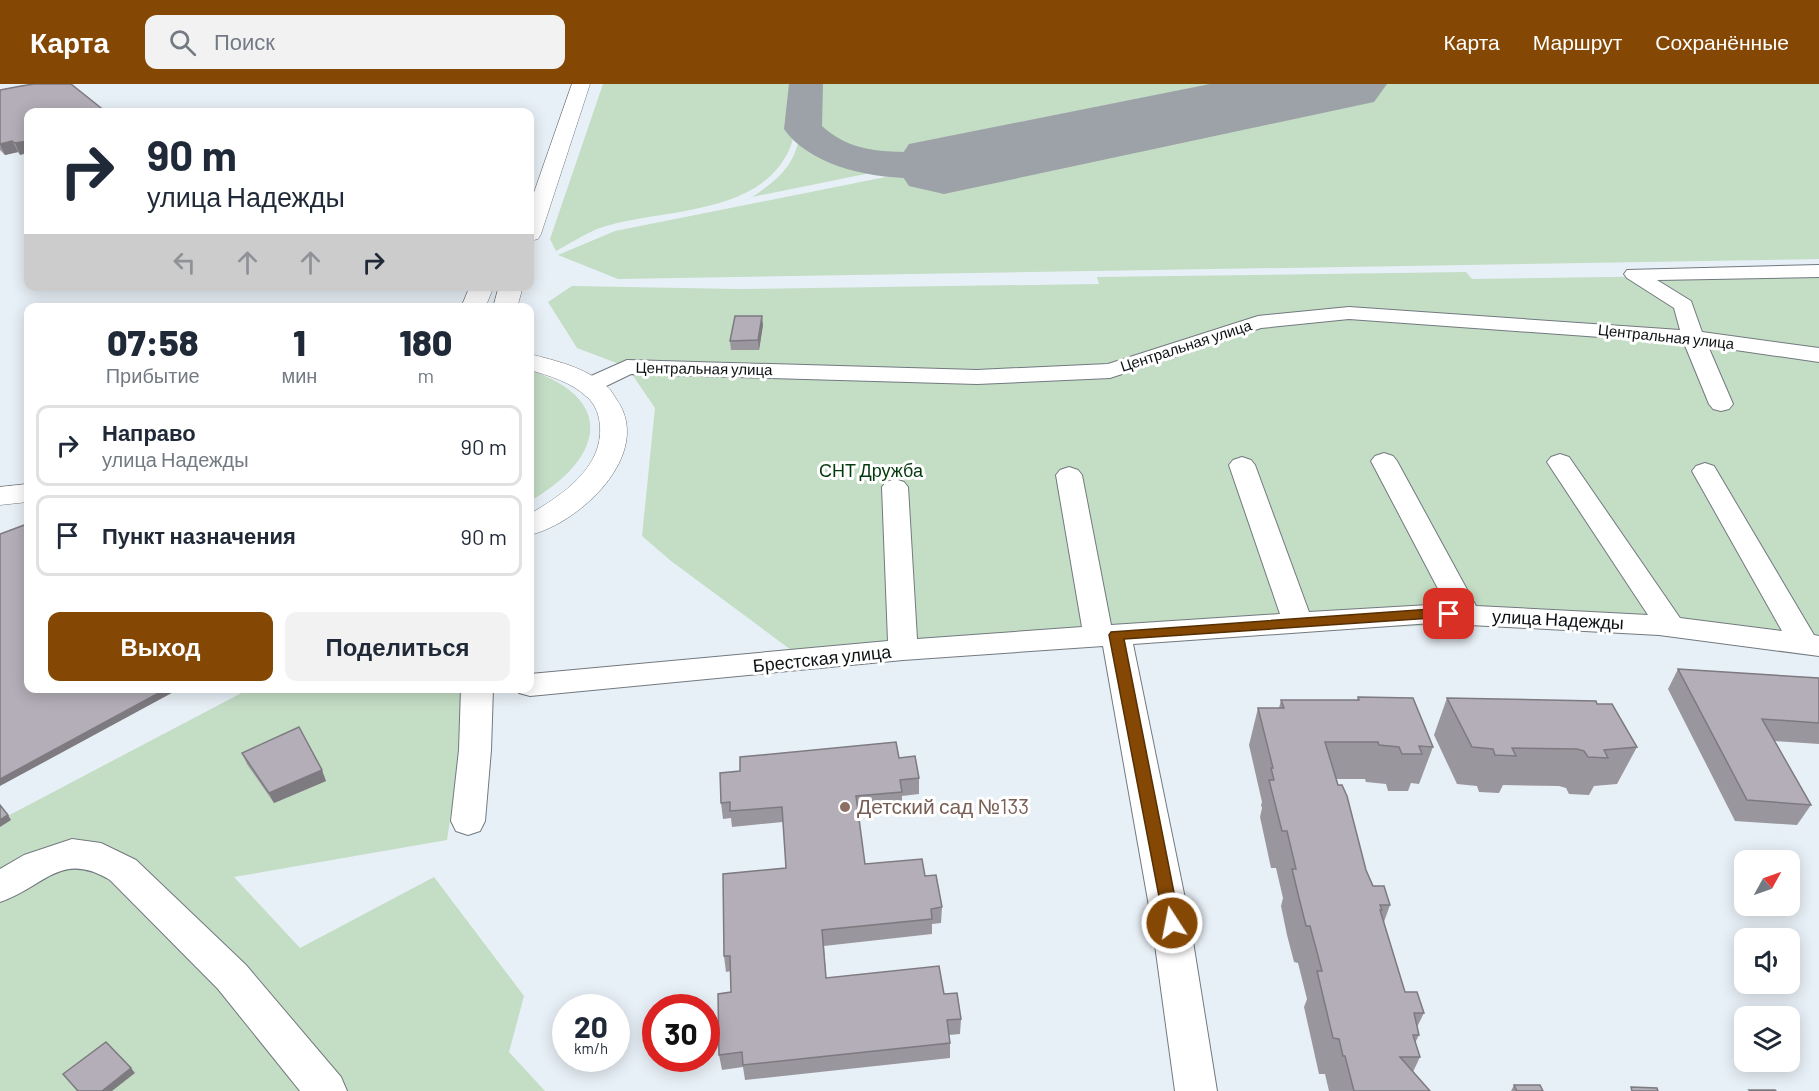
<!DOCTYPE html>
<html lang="ru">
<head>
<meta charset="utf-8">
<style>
  body { margin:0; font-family:Barlow,sans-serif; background:#f2f2f3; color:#1f2937; height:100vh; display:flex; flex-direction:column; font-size:22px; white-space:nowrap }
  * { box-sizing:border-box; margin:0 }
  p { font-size:20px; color:#747a83 }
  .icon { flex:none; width:33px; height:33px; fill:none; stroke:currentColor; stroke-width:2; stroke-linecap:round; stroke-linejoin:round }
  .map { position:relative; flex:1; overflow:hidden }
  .panel { position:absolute; left:24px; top:219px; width:510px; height:390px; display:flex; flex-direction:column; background:#fff; border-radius:12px; box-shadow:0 3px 15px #0003 }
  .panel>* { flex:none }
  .hud { position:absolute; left:24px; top:24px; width:510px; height:183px; border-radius:12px; box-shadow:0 3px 15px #0003; background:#fff; color:#1f2937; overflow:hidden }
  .needle { width:39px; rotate:50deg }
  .controls { position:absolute; left:1734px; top:766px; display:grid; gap:12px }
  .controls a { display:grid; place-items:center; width:66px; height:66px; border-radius:12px; background:#fff; box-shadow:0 3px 15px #0003; font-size:30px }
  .speed { position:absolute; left:552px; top:910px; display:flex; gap:12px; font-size:30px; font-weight:700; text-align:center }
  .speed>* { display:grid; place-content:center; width:78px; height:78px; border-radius:50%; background:#fff; box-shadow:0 3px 15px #0003; line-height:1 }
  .speed small { font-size:15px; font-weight:400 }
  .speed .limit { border:9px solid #d22; background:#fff; color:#111 }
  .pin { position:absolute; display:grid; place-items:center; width:51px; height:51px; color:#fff; margin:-26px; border-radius:12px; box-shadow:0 3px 9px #0006 }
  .me { position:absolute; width:66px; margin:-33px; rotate:349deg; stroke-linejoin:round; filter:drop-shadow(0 0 4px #0008) }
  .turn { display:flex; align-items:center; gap:21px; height:126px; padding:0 24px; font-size:27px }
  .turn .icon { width:78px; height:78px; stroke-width:2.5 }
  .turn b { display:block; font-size:42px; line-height:51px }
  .lanes { display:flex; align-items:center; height:57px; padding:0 24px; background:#0003; justify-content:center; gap:30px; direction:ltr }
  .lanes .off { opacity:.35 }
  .eta { display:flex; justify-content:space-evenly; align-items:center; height:102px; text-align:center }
  .eta b { font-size:36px; font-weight:800; line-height:42px }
  .primary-button { display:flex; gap:12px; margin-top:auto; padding:12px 24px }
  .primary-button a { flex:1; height:69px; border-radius:12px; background:#854804; color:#fff; font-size:24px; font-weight:800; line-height:69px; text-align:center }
  .primary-button a+a { background:#f2f2f3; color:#1f2937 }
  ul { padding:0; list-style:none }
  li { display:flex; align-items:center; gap:18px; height:81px; margin:0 12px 9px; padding:0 12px; border:3px solid #e0e1e3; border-radius:12px }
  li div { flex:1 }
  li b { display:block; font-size:22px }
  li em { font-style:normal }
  header { display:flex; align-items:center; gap:36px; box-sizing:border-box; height:84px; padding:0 30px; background:#854804; color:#fff }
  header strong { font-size:28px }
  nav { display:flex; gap:33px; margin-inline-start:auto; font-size:21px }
  .search { width:420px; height:54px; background:#f2f2f3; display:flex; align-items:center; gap:15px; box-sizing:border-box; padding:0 21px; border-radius:12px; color:#747a83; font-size:22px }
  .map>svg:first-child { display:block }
  .green { fill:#c4ddc5 }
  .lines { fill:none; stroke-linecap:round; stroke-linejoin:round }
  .taxiway { fill:#9ca2a8; fill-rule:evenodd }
  .runway { fill:#9ca2a8; fill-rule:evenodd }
  .minor-casing { stroke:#72797f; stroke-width:2 }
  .major-casing { stroke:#72797f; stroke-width:1 }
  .minor { fill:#fff; fill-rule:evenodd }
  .major { fill:#fff; fill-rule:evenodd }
  .wall { fill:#9a969d }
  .shaded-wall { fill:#7d7a80 }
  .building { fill:#b3aeb7; stroke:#7d7a80; stroke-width:1.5 }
  .route { fill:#854804; stroke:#562f03; stroke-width:1.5 }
  .education-dot { fill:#8d6e63; stroke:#fff; stroke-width:2 }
  .labels { text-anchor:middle; stroke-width:6; stroke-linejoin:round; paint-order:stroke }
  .far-street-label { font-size:15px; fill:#0e1113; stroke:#fff }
  .park-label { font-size:18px; fill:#023a0d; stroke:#fff }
  .street-label { font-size:18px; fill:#0e1113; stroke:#fff }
  .near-education-label { font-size:21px; fill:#785e54; stroke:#fff; text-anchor:start }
</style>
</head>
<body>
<header>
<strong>Карта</strong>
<div class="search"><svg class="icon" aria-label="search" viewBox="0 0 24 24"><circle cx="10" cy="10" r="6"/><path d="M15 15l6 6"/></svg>Поиск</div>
<nav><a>Карта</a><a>Маршрут</a><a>Сохранённые</a></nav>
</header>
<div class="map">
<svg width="1819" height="1007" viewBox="0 0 1819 1007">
  <rect width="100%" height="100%" fill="#e8f0f7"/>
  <g class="green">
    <path d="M 603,0 L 797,0 C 796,21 798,45 790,64 C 759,135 658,123 597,145 C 583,151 569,160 556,167 L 550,155 Z"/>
    <path d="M 815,0 L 1315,0 L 952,73 C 935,75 918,79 901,79 C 881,78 824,71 814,51 C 809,43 815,11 815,0 Z"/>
    <polygon points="1352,0 1819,0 1819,175 618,195 558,171 615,147"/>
    <path d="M 799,54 C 828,76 859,81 895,84 L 752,113 C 776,97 794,83 799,54 Z"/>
    <polygon points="1466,188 1472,195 1819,190 1819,559 1576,546 1446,541 1339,545 802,574 671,477 642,452 655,324 627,283 577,264 548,218 572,202 738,205 1099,200 1097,193"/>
    <path d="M 530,286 C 620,317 600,377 530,417 Z"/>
    <polygon points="249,605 462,605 460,671 447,756 234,793 300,864 434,793 524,912 509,968 545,1007 0,1007 0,736"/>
  </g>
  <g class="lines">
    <path class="taxiway" d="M 789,0 L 823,0 L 822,42 C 864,80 909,61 958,73 L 964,81 L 958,89 C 907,102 816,91 784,45 Z"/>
    <polygon class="runway" points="1210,0 1387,0 1374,18 944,110 909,102 895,81 909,60"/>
    <g class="minor-casing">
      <g id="minor">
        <polygon points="1819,181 1819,193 1657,196 1691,217 1702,248 1819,264 1819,278 1708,262 1733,320 1729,325 1721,327 1713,325 1709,320 1684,259 1349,235 1261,244 1110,294 977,300 631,290 598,306 590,308 582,306 578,301 582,296 627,276 977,286 1108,280 1258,232 1349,223 1680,246 1674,224 1627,194 1624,190 1627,186"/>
        <polygon points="1384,369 1393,372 1397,377 1476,522 1648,531 1547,378 1551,373 1560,370 1569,373 1680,534 1782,547 1692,387 1696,382 1705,379 1714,382 1814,551 1819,552 1819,572 1659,551 1432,539 1133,560 1190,839 1217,1007 1175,1007 1152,839 1103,562 903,576 530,612 519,609 517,604 530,604 530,590 888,557 882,403 886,398 895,395 904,398 908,403 917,555 1082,543 1056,391 1060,386 1069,383 1078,386 1082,391 1111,541 1280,530 1229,381 1233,376 1242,373 1251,376 1255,381 1309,528 1446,520 1371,377 1375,372"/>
        <polygon points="461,604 493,604 491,666 485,737 480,747 468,751 456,747 451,737 459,666"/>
        <path d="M 72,755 L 101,759 L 136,776 L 246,881 L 341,993 L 347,1007 L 300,1007 L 218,905 L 110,796 C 60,766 45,803 0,818 L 0,785 L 24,771 Z"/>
      </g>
    </g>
    <g class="major-casing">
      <g id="major">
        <polygon points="572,0 590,0 541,150 538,155 530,157 530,120"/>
        <polygon points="470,202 494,202 485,224 461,224"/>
        <polygon points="499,202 523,202 517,224 493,224"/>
        <path d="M 530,270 C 556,277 585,283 606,302 C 611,305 614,312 617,316 C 654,370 580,439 530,451 L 530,430 C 562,411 603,384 600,342 C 599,331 596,321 587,313 C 571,298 550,292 530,286 Z"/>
        <polygon points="28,400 28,418 0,421 0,403"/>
      </g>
    </g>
    <use href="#minor" class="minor"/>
    <use href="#major" class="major"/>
  </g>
  <g class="wall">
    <polygon points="0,6 20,71 18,68 5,71 0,66"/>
    <polygon points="763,241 759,266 731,266 730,257"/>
    <polygon points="1678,585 1819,594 1819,660 1774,657 1811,721 1797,741 1735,737 1668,605"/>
    <polygon points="1358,613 1433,663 1419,700 1411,699 1408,707 1388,707 1386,700 1366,698 1365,695 1336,695 1366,786 1373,802 1390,821 1384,838 1405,908 1424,929 1417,943 1419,951 1415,959 1420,973 1413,988 1430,1007 1329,1007 1325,990 1319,990 1304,923 1307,915 1298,879 1294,878 1287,851 1281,822 1283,814 1276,784 1271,784 1260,733 1262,724 1261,721 1262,718 1249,661 1258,624 1279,624 1281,616 1357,616"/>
    <polygon points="1447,614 1597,620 1637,663 1617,700 1594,702 1589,711 1569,710 1566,704 1559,702 1503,701 1499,709 1479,708 1477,702 1457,700 1434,651"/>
    <polygon points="242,669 326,697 274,719 247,680"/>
    <polygon points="899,674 919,694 919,710 902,712 902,724 858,728 865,780 925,792 942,823 941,839 932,840 932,850 824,862 826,894 944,910 961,935 960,950 949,951 950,959 950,974 745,996 743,983 722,986 719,971 731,908 731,887 726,888 724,872 786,784 783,738 732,743 731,734 723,735 721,719"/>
    <polygon points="1514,1001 1543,1007 1511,1007"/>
  </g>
  <g class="shaded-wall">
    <polygon points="12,57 18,68 5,71 0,60"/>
    <polygon points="28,57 28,69 20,71 15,59"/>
    <polygon points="762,232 763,241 759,266 758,256"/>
    <polygon points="168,604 181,604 0,702 0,695"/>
    <polygon points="322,686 326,697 274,719 269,709"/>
    <polygon points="8,731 11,736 0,743 0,736"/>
    <polygon points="131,984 135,989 112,1007 102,1007"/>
  </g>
  <g class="building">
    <polygon points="34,0 71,0 106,28 28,28 28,57 15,59 12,57 0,60 0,6 21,2"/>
    <polygon points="735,232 762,232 758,256 730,257"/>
    <polygon points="27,440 28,442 28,604 168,604 0,695 0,450"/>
    <polygon points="1678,585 1819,594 1819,639 1762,635 1811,721 1747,716"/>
    <polygon points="1358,613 1413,614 1433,663 1419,662 1422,670 1402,670 1399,663 1379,661 1378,658 1325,658 1338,701 1342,701 1347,712 1366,786 1373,802 1384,802 1390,821 1380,821 1382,826 1380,826 1405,908 1417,908 1424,929 1414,929 1419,951 1413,951 1420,973 1400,973 1430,1007 1354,1007 1345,972 1343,972 1339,955 1333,954 1317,887 1322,887 1310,842 1306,842 1299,814 1292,785 1296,785 1287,747 1282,747 1269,696 1274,696 1271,684 1273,684 1258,624 1284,624 1281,616 1359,616"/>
    <polygon points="1447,614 1596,617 1597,620 1612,620 1637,663 1604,666 1608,674 1588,673 1584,667 1577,665 1512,664 1516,672 1495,671 1493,665 1472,663"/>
    <polygon points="299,643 322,686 269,709 242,669"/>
    <polygon points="896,658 899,674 915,672 919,694 900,696 902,708 856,712 865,780 922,775 925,792 936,791 942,823 931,825 932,835 822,846 826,894 939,882 944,910 957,909 961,935 947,936 950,959 743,981 742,968 719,971 718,910 731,908 730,872 724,872 723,790 786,784 782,723 730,727 730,718 721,719 720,689 740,687 740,673"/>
    <polygon points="0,721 8,731 0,736"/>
    <polygon points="106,958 131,984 102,1007 78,1007 63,990"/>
    <polygon points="1514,1001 1540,1001 1543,1007 1517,1007"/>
    <polygon points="1631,1003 1657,1004 1658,1007 1632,1007"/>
    <polygon points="1749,1006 1775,1006 1776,1007 1750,1007"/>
  </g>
  <polygon class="route" points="1432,525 1449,525 1456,530 1449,535 1432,534 1124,555 1180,839 1178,844 1172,846 1165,844 1109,551 1111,548"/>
  <circle class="education-dot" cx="845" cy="723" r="6"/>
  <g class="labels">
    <g class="far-street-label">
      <text transform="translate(1666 253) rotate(6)" y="5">Центральная улица</text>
      <text transform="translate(1186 262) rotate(-18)" y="5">Центральная улица</text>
      <text transform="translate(704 285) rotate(1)" y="5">Центральная улица</text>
    </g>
    <g class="park-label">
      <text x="871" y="393">СНТ Дружба</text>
    </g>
    <g class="street-label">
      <text transform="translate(1558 536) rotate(3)" y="6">улица Надежды</text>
      <text transform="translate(822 575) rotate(-6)" y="6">Брестская улица</text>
    </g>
    <g class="near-education-label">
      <text x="857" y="730">Детский сад №133</text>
    </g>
  </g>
</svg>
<div class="controls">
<a><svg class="needle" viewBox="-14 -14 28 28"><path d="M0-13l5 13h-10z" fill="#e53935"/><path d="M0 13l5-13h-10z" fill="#747a83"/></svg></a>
<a><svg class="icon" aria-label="sound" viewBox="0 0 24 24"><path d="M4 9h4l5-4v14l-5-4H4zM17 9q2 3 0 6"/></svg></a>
<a><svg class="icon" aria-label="layers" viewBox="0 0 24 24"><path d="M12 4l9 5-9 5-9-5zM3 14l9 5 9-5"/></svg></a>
</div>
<div class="speed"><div>20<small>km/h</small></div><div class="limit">30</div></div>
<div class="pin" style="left:1449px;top:530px;background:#d93025"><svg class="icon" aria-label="arrive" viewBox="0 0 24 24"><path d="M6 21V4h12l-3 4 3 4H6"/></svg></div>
<svg class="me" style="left:1172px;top:839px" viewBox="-20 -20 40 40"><circle r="17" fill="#854804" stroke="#fff" stroke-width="3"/><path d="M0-11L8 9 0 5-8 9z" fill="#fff"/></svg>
<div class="hud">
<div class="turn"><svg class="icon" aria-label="right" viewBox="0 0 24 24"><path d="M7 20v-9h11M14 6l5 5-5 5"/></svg><div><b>90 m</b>улица Надежды</div></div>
<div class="lanes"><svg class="icon off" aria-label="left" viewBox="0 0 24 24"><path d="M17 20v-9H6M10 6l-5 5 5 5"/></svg><svg class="icon off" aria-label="ahead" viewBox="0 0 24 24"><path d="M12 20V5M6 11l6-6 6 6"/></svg><svg class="icon off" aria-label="ahead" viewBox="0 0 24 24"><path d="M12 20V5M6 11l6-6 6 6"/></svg><svg class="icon" aria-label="right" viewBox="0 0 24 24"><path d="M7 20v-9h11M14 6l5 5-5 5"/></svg></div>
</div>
<section class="panel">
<div class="eta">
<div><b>07:58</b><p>Прибытие</p></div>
<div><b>1</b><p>мин</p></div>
<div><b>180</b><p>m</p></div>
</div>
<ul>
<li><svg class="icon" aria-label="right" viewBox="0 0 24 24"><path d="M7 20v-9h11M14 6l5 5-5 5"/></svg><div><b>Направо</b><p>улица Надежды</p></div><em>90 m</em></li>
<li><svg class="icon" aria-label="arrive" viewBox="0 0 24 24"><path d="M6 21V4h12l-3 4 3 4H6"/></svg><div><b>Пункт назначения</b></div><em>90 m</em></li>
</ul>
<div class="primary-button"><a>Выход</a><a>Поделиться</a></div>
</section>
</div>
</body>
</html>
